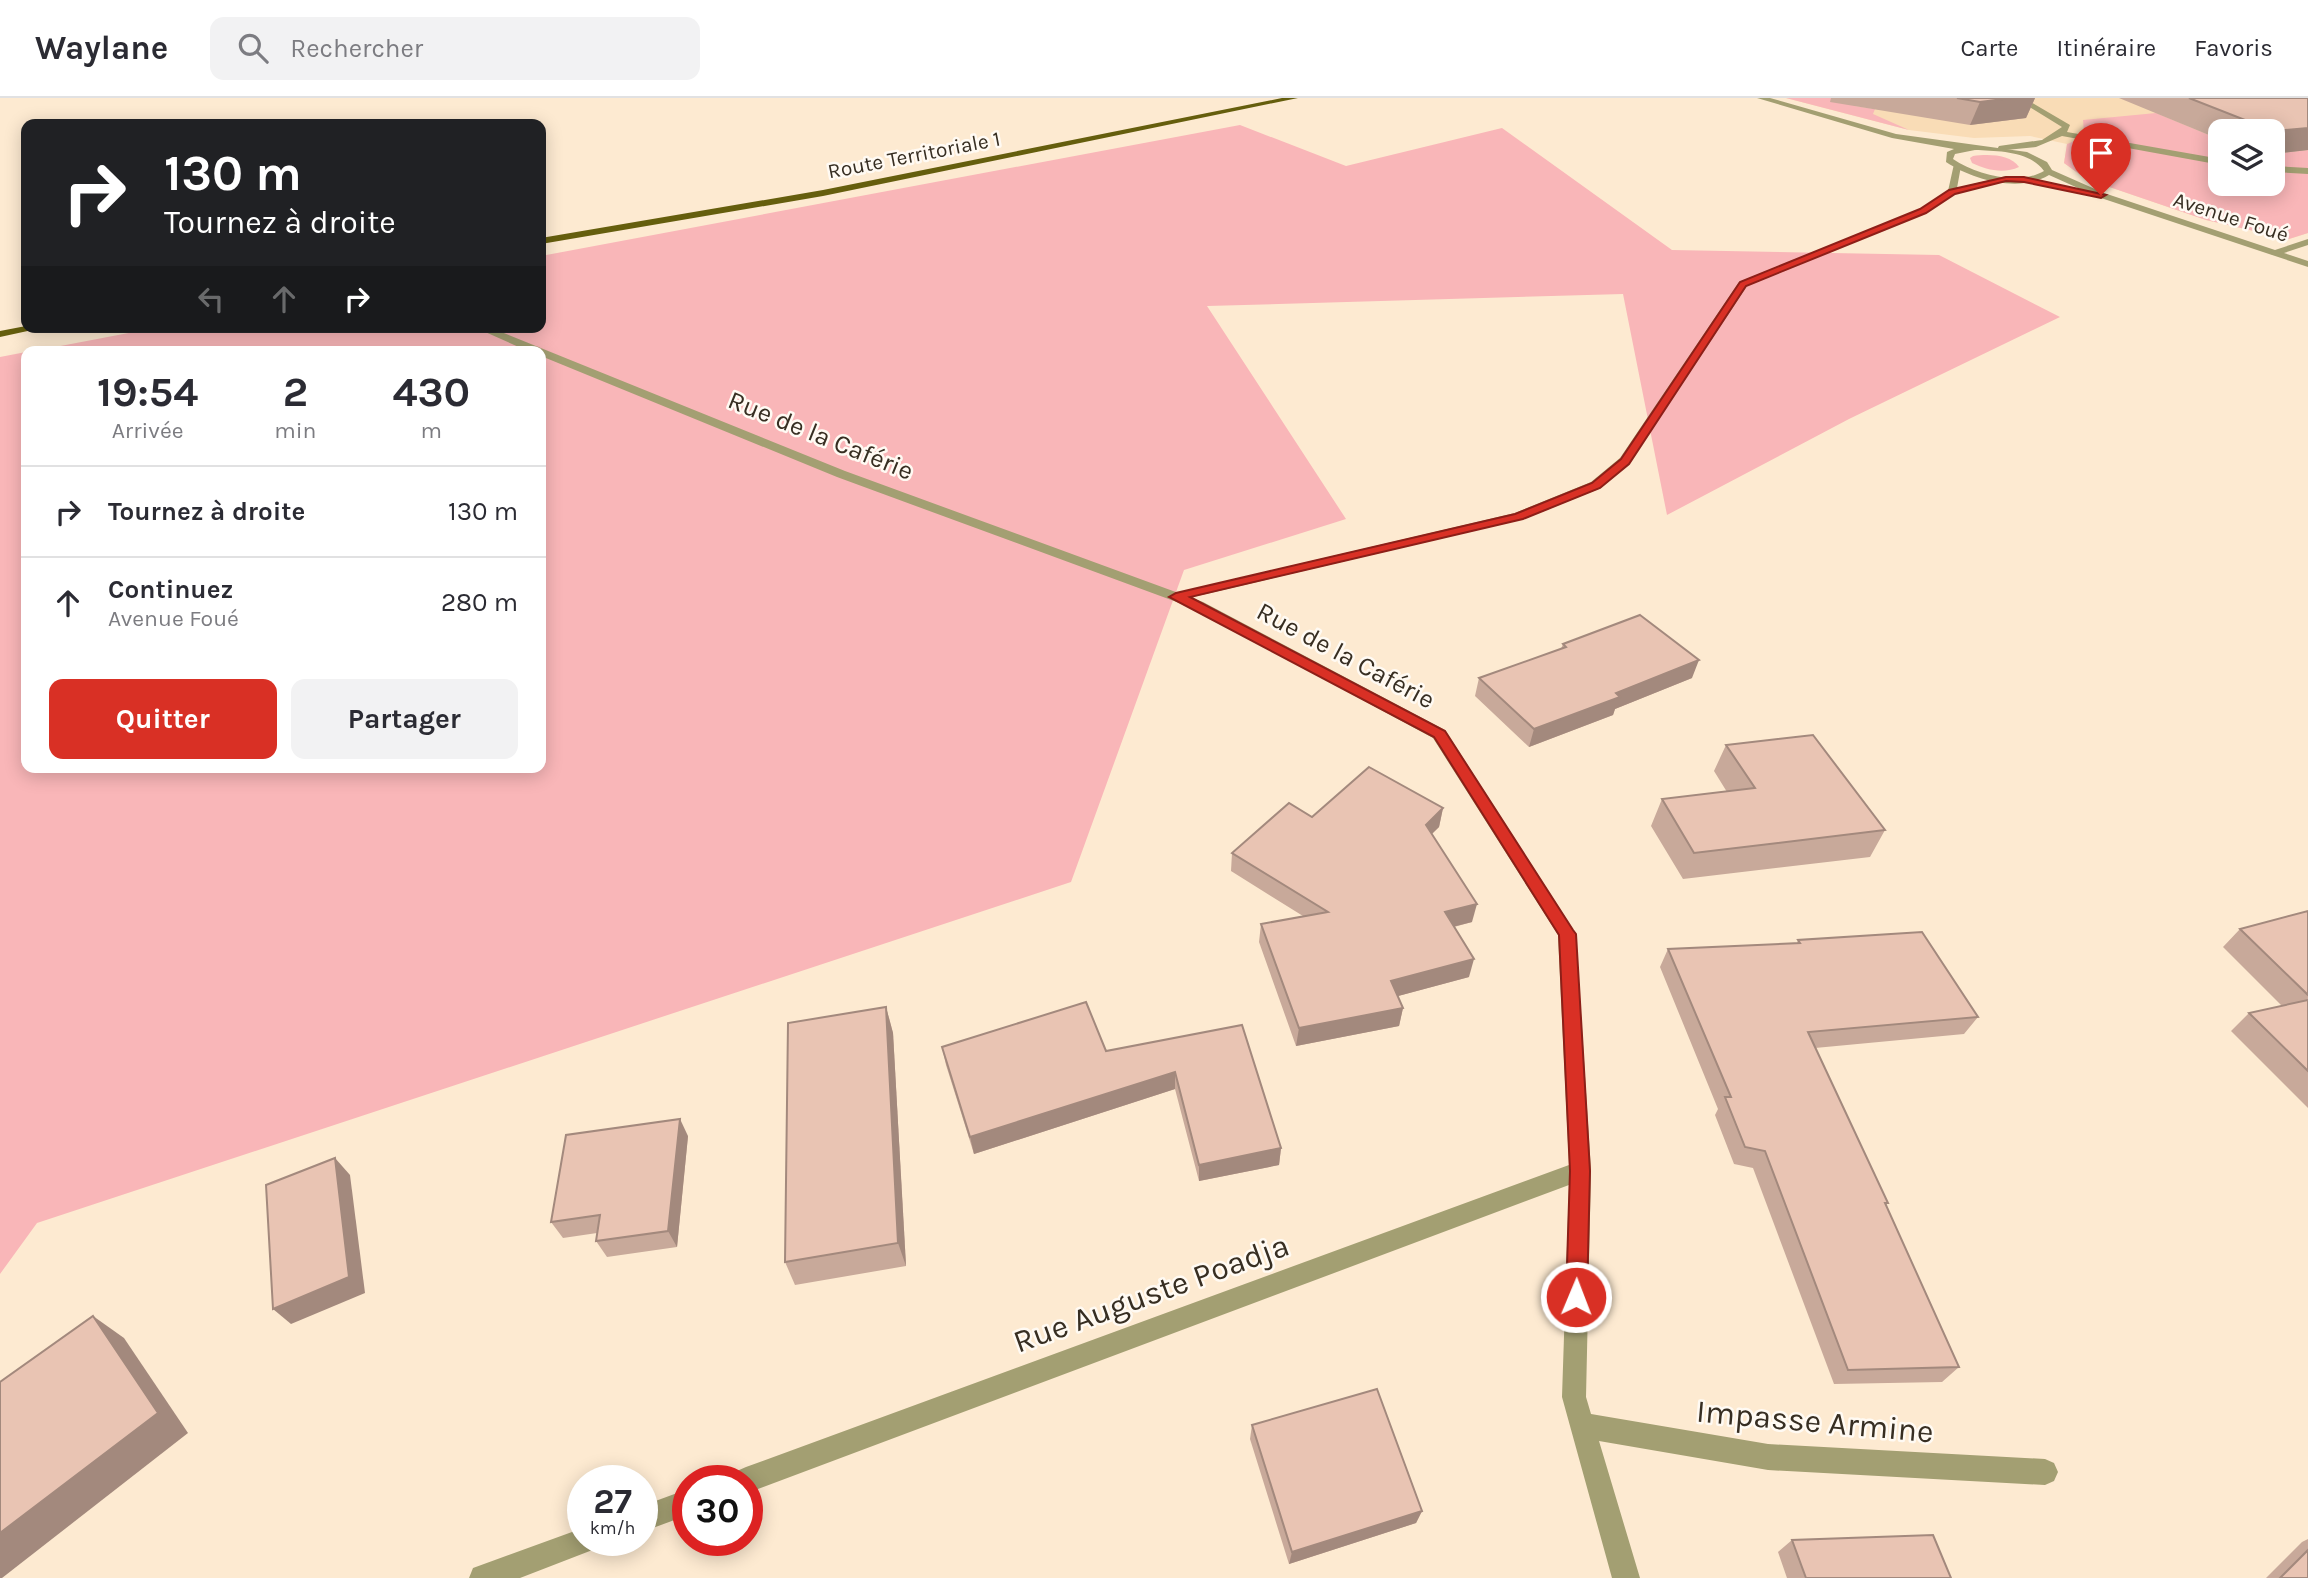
<!DOCTYPE html>
<html lang="fr">
<head>
<meta charset="utf-8">
<style>
  body { margin:0; font-family:Karla,sans-serif; background:#f2f2f3; color:#2b2b33; height:100vh; display:flex; flex-direction:column; font-size:26px; white-space:nowrap }
  * { box-sizing:border-box; margin:0 }
  p { font-size:23px; color:#7c7c81 }
  .icon { flex:none; width:38px; height:38px; fill:none; stroke:currentColor; stroke-width:2; stroke-linecap:round; stroke-linejoin:round }
  .map { position:relative; flex:1; overflow:hidden }
  .drawer { position:absolute; left:21px; top:248px; width:525px; height:427px; display:flex; flex-direction:column; background:#fff; border-radius:14px; box-shadow:0 4px 18px #0003 }
  .drawer>* { flex:none }
  .top-card { position:absolute; left:21px; top:21px; width:525px; height:214px; border-radius:14px; box-shadow:0 4px 18px #0003; background:#202124; color:#fff; overflow:hidden }
  .tools { position:absolute; left:2208px; top:21px; display:grid; gap:14px }
  .tools a { display:grid; place-items:center; width:77px; height:77px; border-radius:14px; background:#fff; box-shadow:0 4px 18px #0003; font-size:35px }
  .speed { position:absolute; left:567px; top:1367px; display:flex; gap:14px; font-size:35px; font-weight:700; text-align:center }
  .speed>* { display:grid; place-content:center; width:91px; height:91px; border-radius:50%; background:#fff; box-shadow:0 4px 18px #0003; line-height:1 }
  .speed small { font-size:18px; font-weight:400 }
  .speed .limit { border:10px solid #d22; background:#fff; color:#111 }
  .pin { position:absolute; display:grid; place-items:center; width:60px; height:60px; color:#fff; margin:-72px -30px; border-radius:50% 50% 50% 0; rotate:-45deg; box-shadow:0 0 7px #0007 }
  .pin .icon { rotate:45deg }
  .me { position:absolute; width:77px; margin:-38px; rotate:1deg; stroke-linejoin:round; filter:drop-shadow(0 0 5px #0008) }
  .turn { display:flex; align-items:center; gap:24px; height:147px; padding:0 28px; font-size:32px }
  .turn .icon { width:91px; height:91px; stroke-width:2.5 }
  .turn b { display:block; font-size:49px; line-height:60px }
  .lanes { display:flex; align-items:center; height:66px; padding:0 28px; background:#0003; justify-content:center; gap:35px; direction:ltr }
  .lanes .off { opacity:.35 }
  .eta { display:flex; justify-content:space-evenly; align-items:center; height:119px; text-align:center }
  .eta b { font-size:42px; font-weight:700; line-height:49px }
  .button { display:flex; gap:14px; margin-top:auto; padding:14px 28px }
  .button a { flex:1; height:80px; border-radius:14px; background:#d93025; color:#fff; font-size:28px; font-weight:700; line-height:80px; text-align:center }
  .button a+a { background:#f2f2f3; color:#2b2b33 }
  ul { padding:0; list-style:none }
  li { display:flex; align-items:center; gap:21px; height:91px; padding:0 28px; border-top:2px solid #e1e1e2 }
  li div { flex:1 }
  li b { display:block; font-size:26px }
  li em { font-style:normal }
  header { display:flex; align-items:center; gap:42px; box-sizing:border-box; height:98px; padding:0 35px; background:#fff; border-bottom:2px solid #e1e1e2 }
  header strong { font-size:33px }
  nav { display:flex; gap:38px; margin-inline-start:auto; font-size:24px }
  .search { width:490px; height:63px; background:#f2f2f3; display:flex; align-items:center; gap:18px; box-sizing:border-box; padding:0 24px; border-radius:14px; color:#7c7c81; font-size:26px }
  .map>svg:first-child { display:block }
  .built { fill:#f9dcb6; fill-rule:evenodd }
  .green { fill:#f9b6b8 }
  .lines { fill:none; stroke-linecap:round; stroke-linejoin:round }
  .lane { fill:#a39f72; fill-rule:evenodd }
  .street { fill:#a39f72; fill-rule:evenodd }
  .primary { fill:#655e0d; fill-rule:evenodd }
  .wall { fill:#c8a99a }
  .shaded-wall { fill:#a3897d }
  .building { fill:#e9c4b3; stroke:#a3897d; stroke-width:2 }
  .route { fill:#d93025; stroke:#8d1f18; stroke-width:2 }
  .labels { text-anchor:middle; stroke-width:5; stroke-linejoin:round; paint-order:stroke }
  .far-street-label { font-size:21px; fill:#372e22; stroke:#fffaf3 }
  .street-label { font-size:26px; fill:#372e22; stroke:#fffaf3 }
  .near-street-label { font-size:32px; fill:#372e22; stroke:#fffaf3 }
</style>
</head>
<body>
<header>
<strong>Waylane</strong>
<div class="search"><svg class="icon" aria-label="search" viewBox="0 0 24 24"><circle cx="10" cy="10" r="6"/><path d="M15 15l6 6"/></svg>Rechercher</div>
<nav><a>Carte</a><a>Itinéraire</a><a>Favoris</a></nav>
</header>
<div class="map">
<svg width="2308" height="1480" viewBox="0 0 2308 1480">
  <rect width="100%" height="100%" fill="#fdead1"/>
  <path class="built" d="M 1786,0 L 2308,0 L 2308,135 L 2289,141 L 2206,122 L 2086,81 L 2064,65 L 2067,46 L 2030,38 L 1974,40 L 1909,32 ZM 2221,33 L 2273,33 L 2273,86 L 2221,86 Z"/>
  <g class="green">
    <polygon points="1786,0 1859,0 1855,8 1875,11 1873,16 1909,32"/>
    <polygon points="2156,15 2221,42 2221,86 2273,86 2273,56 2308,52 2308,135 2289,141 2206,122 2086,81 2064,65 2067,46 2077,42 2084,34 2083,22"/>
    <polygon points="1240,27 1346,68 1502,30 1672,152 1939,157 2060,219 1849,321 1667,417 1623,196 1207,208 1346,421 1184,472 1071,784 37,1125 0,1176 0,259 26,254 26,670 541,670 541,254 29,254 160,229 541,229 541,158"/>
    <path d="M 1973,58 C 1988,56 2010,56 2019,69 C 2004,76 1986,72 1972,65 L 1970,60 Z"/>
  </g>
  <g class="lines">
    <g class="lane">
      <polygon points="2015,0 2024,0 2070,27 2067,34 2221,61 2221,67 2062,38 2036,49 1996,53 1999,48 2042,42 2062,29"/>
      <polygon points="1954,66 1961,68 1957,90 2006,78 2010,81 1955,96 1926,115 1747,188 1629,366 1601,390 1524,421 1176,503 1169,499 1176,495 1515,415 1591,384 1620,360 1739,184 1920,111 1948,93"/>
      <polygon points="2273,68 2308,70 2308,76 2273,74"/>
    </g>
    <g class="street">
      <path d="M 1757,0 L 1770,0 L 1896,36 L 2027,54 L 2047,64 L 2052,72 L 2104,95 L 2275,152 L 2308,141 L 2308,147 L 2284,155 L 2308,163 L 2308,169 L 2098,99 L 2049,77 C 2020,95 1973,82 1946,64 L 1947,54 L 1954,51 L 1892,40 ZM 1975,52 C 1998,53 2030,53 2044,73 C 2018,88 1977,77 1953,61 L 1955,56 Z"/>
      <polygon points="474,229 489,229 845,373 1203,504 1445,632 1576,836 1591,1073 1586,1299 1591,1316 1768,1346 2045,1361 2054,1365 2058,1374 2054,1383 2045,1387 1768,1372 1599,1343 1640,1480 1612,1480 1562,1299 1569,1087 747,1395 747,1382 733,1382 737,1373 746,1369 1569,1067 1558,837 1433,640 1193,510 837,379 541,258 541,254 530,254"/>
      <polygon points="688,1391 688,1417 642,1434 642,1408"/>
      <polygon points="583,1430 583,1442 599,1442 595,1451 520,1480 469,1480 473,1470"/>
    </g>
    <g class="primary">
      <polygon points="1282,0 1298,0 823,98 541,146 541,140 823,92"/>
      <polygon points="26,228 46,229 0,239 0,233"/>
    </g>
  </g>
  <g class="wall">
    <polygon points="1831,0 2035,0 2026,20 1970,27 1830,4"/>
    <polygon points="2119,0 2308,0 2308,52 2273,56 2273,33 2221,33 2221,42"/>
    <polygon points="1563,546 1692,580 1615,611 1613,617 1529,649 1475,598 1479,580 1561,551"/>
    <polygon points="1726,647 1885,732 1870,759 1683,781 1651,728 1662,701 1727,694 1714,673"/>
    <polygon points="1443,710 1439,729 1432,736 1472,824 1454,829 1469,879 1398,898 1403,910 1399,928 1296,948 1259,844 1261,826 1303,818 1231,773 1232,755 1312,719"/>
    <polygon points="2308,813 2308,1010 2231,933 2249,915 2282,908 2223,849 2240,831"/>
    <polygon points="1798,842 1978,919 1964,936 1815,950 1888,1105 1886,1107 1959,1269 1942,1284 1834,1286 1753,1070 1734,1066 1715,1017 1718,1011 1660,869 1668,851 1797,845"/>
    <polygon points="886,909 893,935 906,1168 795,1187 785,1164"/>
    <polygon points="1242,927 1281,1050 1279,1067 1199,1083 1175,991 974,1056 946,967 942,949 1106,953"/>
    <polygon points="688,1038 677,1149 607,1159 596,1143 597,1135 563,1140 551,1124"/>
    <polygon points="1252,1327 1422,1413 1416,1425 1289,1466 1250,1341"/>
    <polygon points="2308,1441 2308,1480 2266,1480 2302,1444"/>
    <polygon points="1792,1442 1951,1480 1787,1480 1778,1454"/>
  </g>
  <g class="shaded-wall">
    <polygon points="2011,0 2035,0 2026,20 1970,27 1980,4"/>
    <polygon points="2308,30 2308,52 2273,56 2273,33"/>
    <polygon points="1699,562 1692,580 1615,611 1613,617 1529,649 1534,631 1616,595"/>
    <polygon points="1443,710 1439,729 1422,745 1426,727"/>
    <polygon points="1477,806 1472,824 1440,832 1445,814"/>
    <polygon points="1474,861 1469,879 1387,901 1391,883"/>
    <polygon points="886,909 893,935 906,1168 898,1145"/>
    <polygon points="1403,910 1399,928 1296,948 1299,930"/>
    <polygon points="1175,974 1175,991 974,1056 970,1039"/>
    <polygon points="680,1021 688,1038 677,1149 668,1133"/>
    <polygon points="1281,1050 1279,1067 1199,1083 1199,1067"/>
    <polygon points="335,1060 350,1077 365,1195 291,1226 273,1211"/>
    <polygon points="93,1218 124,1240 188,1335 2,1480 0,1480 0,1435"/>
    <polygon points="1422,1413 1416,1425 1289,1466 1292,1454"/>
  </g>
  <g class="building">
    <polygon points="1957,0 2011,0 1980,4"/>
    <polygon points="2189,0 2308,0 2308,30 2273,33"/>
    <polygon points="1640,517 1699,562 1616,595 1620,599 1534,631 1479,580 1566,549 1563,546"/>
    <polygon points="1813,637 1885,732 1694,755 1662,701 1755,690 1726,647"/>
    <polygon points="1369,669 1443,710 1426,727 1477,806 1445,814 1474,861 1391,883 1403,910 1299,930 1261,826 1328,814 1232,755 1289,705 1312,719"/>
    <polygon points="2308,813 2308,897 2240,831"/>
    <polygon points="1922,834 1978,919 1808,934 1888,1105 1885,1105 1959,1269 1848,1272 1765,1053 1745,1049 1725,999 1731,999 1668,851 1800,845 1798,842"/>
    <polygon points="2308,902 2308,973 2249,915"/>
    <polygon points="1086,904 1106,953 1242,927 1281,1050 1199,1067 1175,974 970,1039 942,949"/>
    <polygon points="886,909 898,1145 785,1164 788,925"/>
    <polygon points="680,1021 668,1133 596,1143 600,1117 551,1124 566,1037"/>
    <polygon points="335,1060 349,1179 273,1211 266,1087"/>
    <polygon points="93,1218 158,1315 0,1435 0,1284"/>
    <polygon points="1377,1291 1422,1413 1292,1454 1252,1327"/>
    <polygon points="1933,1437 1951,1480 1806,1480 1792,1442"/>
    <polygon points="2308,1452 2308,1480 2280,1480"/>
  </g>
  <polygon class="route" points="2006,79 2024,79 2106,97 2101,100 2024,84 2006,83 1955,96 1926,115 1746,188 1629,366 1600,390 1523,421 1190,499 1445,633 1573,832 1576,836 1590,1073 1587,1199 1584,1206 1576,1209 1569,1206 1566,1199 1570,1073 1559,837 1434,639 1169,499 1176,495 1515,416 1592,385 1621,361 1740,184 1920,111 1949,92"/>
  <g class="labels">
    <g class="far-street-label">
      <text transform="translate(914 57) rotate(-11)" y="7">Route Territoriale 1</text>
      <text transform="translate(2231 119) rotate(18)" y="7">Avenue Foué</text>
    </g>
    <g class="street-label">
      <text transform="translate(821 337) rotate(22)" y="9">Rue de la Caférie</text>
      <text transform="translate(1346 557) rotate(28)" y="9">Rue de la Caférie</text>
    </g>
    <g class="near-street-label">
      <text transform="translate(1151 1195) rotate(-20)" y="11">Rue Auguste Poadja</text>
      <text transform="translate(1815 1323) rotate(5)" y="11">Impasse Armine</text>
    </g>
  </g>
</svg>
<div class="tools">
<a><svg class="icon" aria-label="layers" viewBox="0 0 24 24"><path d="M12 4l9 5-9 5-9-5zM3 14l9 5 9-5"/></svg></a>
</div>
<div class="speed"><div>27<small>km/h</small></div><div class="limit">30</div></div>
<div class="pin" style="left:2101px;top:97px;background:#d93025"><svg class="icon" aria-label="arrive" viewBox="0 0 24 24"><path d="M6 21V4h12l-3 4 3 4H6"/></svg></div>
<svg class="me" style="left:1576px;top:1199px" viewBox="-20 -20 40 40"><circle r="17" fill="#d93025" stroke="#fff" stroke-width="3"/><path d="M0-11L8 9 0 5-8 9z" fill="#fff"/></svg>
<div class="top-card">
<div class="turn"><svg class="icon" aria-label="right" viewBox="0 0 24 24"><path d="M7 20v-9h11M14 6l5 5-5 5"/></svg><div><b>130 m</b>Tournez à droite</div></div>
<div class="lanes"><svg class="icon off" aria-label="left" viewBox="0 0 24 24"><path d="M17 20v-9H6M10 6l-5 5 5 5"/></svg><svg class="icon off" aria-label="ahead" viewBox="0 0 24 24"><path d="M12 20V5M6 11l6-6 6 6"/></svg><svg class="icon" aria-label="right" viewBox="0 0 24 24"><path d="M7 20v-9h11M14 6l5 5-5 5"/></svg></div>
</div>
<section class="drawer">
<div class="eta">
<div><b>19:54</b><p>Arrivée</p></div>
<div><b>2</b><p>min</p></div>
<div><b>430</b><p>m</p></div>
</div>
<ul>
<li><svg class="icon" aria-label="right" viewBox="0 0 24 24"><path d="M7 20v-9h11M14 6l5 5-5 5"/></svg><div><b>Tournez à droite</b></div><em>130 m</em></li>
<li><svg class="icon" aria-label="ahead" viewBox="0 0 24 24"><path d="M12 20V5M6 11l6-6 6 6"/></svg><div><b>Continuez</b><p>Avenue Foué</p></div><em>280 m</em></li>
</ul>
<div class="button"><a>Quitter</a><a>Partager</a></div>
</section>
</div>
</body>
</html>
